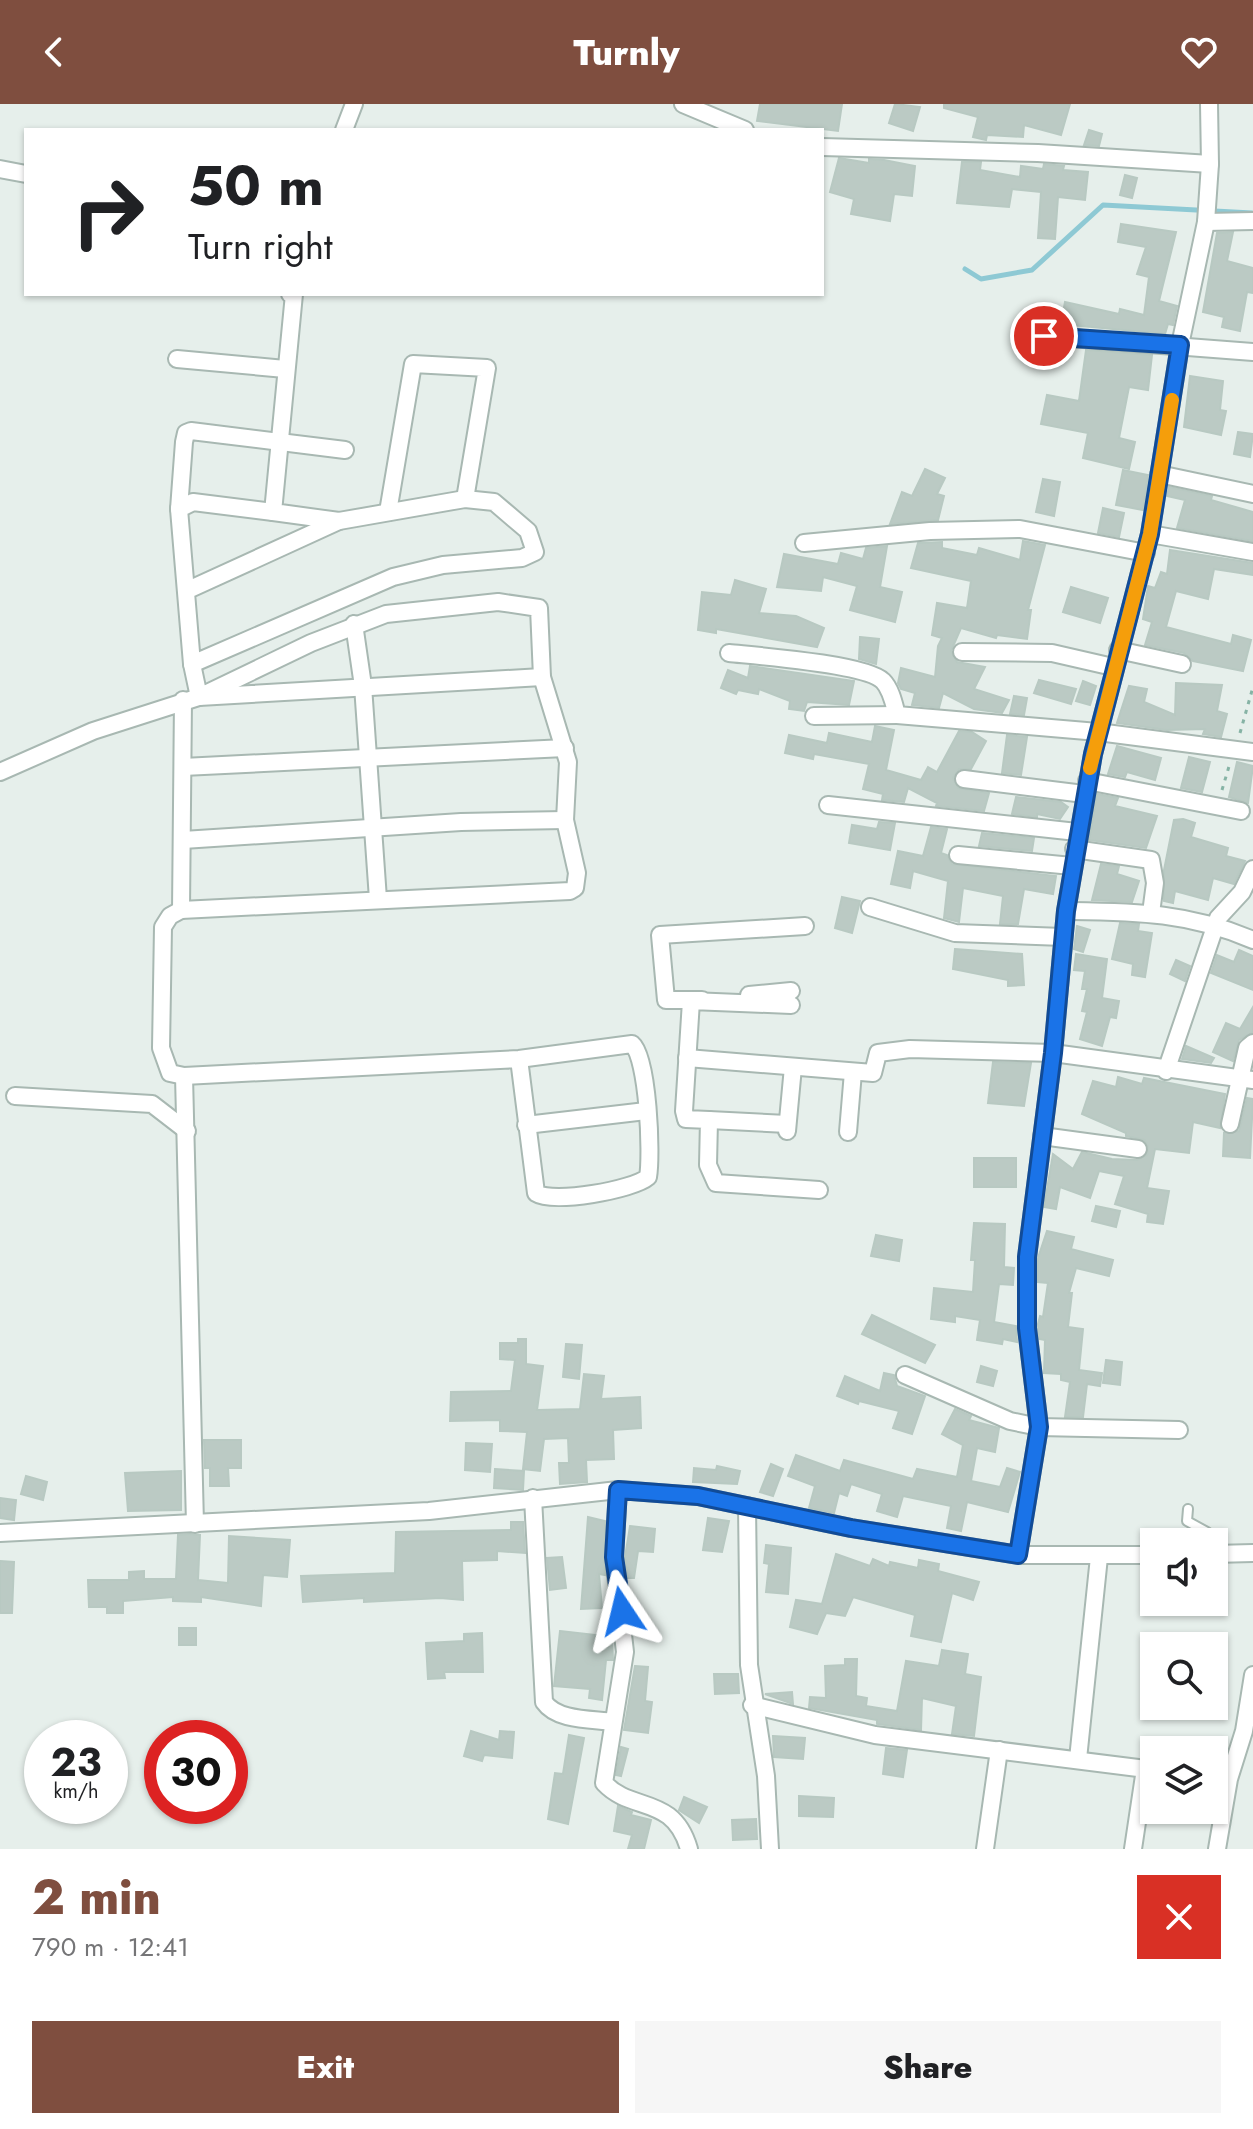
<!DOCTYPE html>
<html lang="en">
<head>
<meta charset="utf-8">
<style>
  body { margin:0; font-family:Jost,sans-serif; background:#f6f6f6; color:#202124; height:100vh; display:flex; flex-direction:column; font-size:30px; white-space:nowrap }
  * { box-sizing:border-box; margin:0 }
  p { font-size:26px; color:#757577 }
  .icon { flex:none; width:44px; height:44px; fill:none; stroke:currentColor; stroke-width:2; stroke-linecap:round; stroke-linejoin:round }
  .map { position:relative; height:1745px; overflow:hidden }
  .details { display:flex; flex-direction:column; background:#fff; flex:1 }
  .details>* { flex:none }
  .hud { position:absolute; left:24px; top:24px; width:800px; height:168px; border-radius:0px; box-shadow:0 2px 6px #0004; background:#fff; color:#202124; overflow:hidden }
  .tools { position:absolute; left:1140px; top:1424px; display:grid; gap:16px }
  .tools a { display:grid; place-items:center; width:88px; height:88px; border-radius:0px; background:#fff; box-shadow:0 2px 6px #0004; font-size:40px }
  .speed { position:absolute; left:24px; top:1616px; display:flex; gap:16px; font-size:40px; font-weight:700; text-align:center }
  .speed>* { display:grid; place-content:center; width:104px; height:104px; border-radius:50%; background:#fff; box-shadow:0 2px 6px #0004; line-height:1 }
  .speed small { font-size:20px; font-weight:400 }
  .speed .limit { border:12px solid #d22; background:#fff; color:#111 }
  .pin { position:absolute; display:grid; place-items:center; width:68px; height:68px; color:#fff; margin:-34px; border:4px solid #fff; border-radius:50%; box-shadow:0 2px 8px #0007 }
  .me { position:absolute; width:88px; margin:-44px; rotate:350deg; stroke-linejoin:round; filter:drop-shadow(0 0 6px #0008) }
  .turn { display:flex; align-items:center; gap:28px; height:168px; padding:0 32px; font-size:36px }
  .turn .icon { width:104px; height:104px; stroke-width:2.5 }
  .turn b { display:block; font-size:56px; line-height:68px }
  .round { display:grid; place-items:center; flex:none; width:84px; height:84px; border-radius:0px; background:#f6f6f6 }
  .head { display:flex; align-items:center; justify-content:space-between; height:136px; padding:0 32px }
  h1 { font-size:48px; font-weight:800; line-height:60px; color:#7f4e3f }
  .cta { display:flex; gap:16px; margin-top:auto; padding:16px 32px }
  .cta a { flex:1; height:92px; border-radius:0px; background:#7f4e3f; color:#fff; font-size:32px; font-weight:800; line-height:92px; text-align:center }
  .cta a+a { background:#f6f6f6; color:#202124 }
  header { display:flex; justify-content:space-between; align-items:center; height:104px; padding:0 32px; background:#7f4e3f; color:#fff; font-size:36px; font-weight:800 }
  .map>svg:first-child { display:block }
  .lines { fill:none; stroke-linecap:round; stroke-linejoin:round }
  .stream { stroke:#8ec9d4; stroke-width:5 }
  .building { fill:#bbcac4; stroke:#b8c9c2; stroke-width:2 }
  .service-casing { stroke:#a8b8b2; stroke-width:12 }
  .minor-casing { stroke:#a8b8b2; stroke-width:20 }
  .path { stroke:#86b3a5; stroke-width:3; stroke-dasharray:4 6; stroke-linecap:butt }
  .service { stroke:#fff; stroke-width:8 }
  .minor { stroke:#fff; stroke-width:16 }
  .route-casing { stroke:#114b97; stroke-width:20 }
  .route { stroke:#1a73e8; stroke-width:14 }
  .slow { stroke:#f59e0b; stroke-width:14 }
</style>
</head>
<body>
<header><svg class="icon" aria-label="back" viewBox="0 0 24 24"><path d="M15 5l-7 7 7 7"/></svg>Turnly<svg class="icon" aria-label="heart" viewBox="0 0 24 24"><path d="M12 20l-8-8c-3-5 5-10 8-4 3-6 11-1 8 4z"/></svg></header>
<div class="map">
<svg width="1253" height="1745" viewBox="0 0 1253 1745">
  <rect width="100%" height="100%" fill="#e6efeb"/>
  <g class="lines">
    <polyline class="stream" points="965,165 981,175 1032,166 1103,101 1252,109"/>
  </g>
  <g class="building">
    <polygon points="760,0 842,0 838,27 757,17"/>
    <polygon points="895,0 920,3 913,27 889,19"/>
    <polygon points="944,0 1070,0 1061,31 1024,21 1023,33 987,31 986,36 973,33 978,13 944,4"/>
    <polygon points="1089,26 1102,30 1099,42 1084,41"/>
    <polygon points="839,54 869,59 869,55 884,56 915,62 912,92 894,90 890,117 851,110 854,95 830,88"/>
    <polygon points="962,58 981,58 980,66 1020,73 1021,62 1043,65 1044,60 1064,62 1063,66 1088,68 1085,96 1058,93 1055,135 1038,134 1041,88 1012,85 1009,103 957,99"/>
    <polygon points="1125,71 1137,74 1132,94 1120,91"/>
    <polygon points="1121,120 1176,128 1159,197 1177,202 1173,221 1168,220 1165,230 1061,220 1065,198 1119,210 1120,205 1144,211 1149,173 1137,170 1146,143 1118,138"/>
    <polygon points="1233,128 1227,157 1253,164 1253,189 1247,188 1240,227 1222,223 1224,213 1203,208 1217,129"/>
    <polygon points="1086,246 1152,251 1148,286 1129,283 1119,334 1135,338 1129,365 1083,354 1088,329 1041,320 1047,291 1079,297"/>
    <polygon points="1190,272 1223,277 1220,306 1226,307 1221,331 1184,323"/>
    <polygon points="1238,328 1253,330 1250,353 1234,350"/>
    <polygon points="925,365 945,374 937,390 944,392 938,416 890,420 902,388 912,392"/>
    <polygon points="1123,366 1148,371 1143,406 1116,401"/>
    <polygon points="1043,375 1060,378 1054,412 1036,408"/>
    <polygon points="1169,383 1212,392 1211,396 1253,408 1253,437 1177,424 1185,396 1167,392"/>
    <polygon points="1103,404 1124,409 1119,433 1098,429"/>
    <polygon points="1023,437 1045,441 1028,506 1031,506 1027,535 997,531 996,534 961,524 951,547 957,558 985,563 974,585 1009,596 1002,609 974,605 943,589 939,604 912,601 915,589 901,585 898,579 901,564 935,573 938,542 942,534 932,531 937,499 967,504 971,477 911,464 918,439 942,438 942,444 977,451 979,444 1020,456"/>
    <polygon points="887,442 880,483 902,488 895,518 850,506 857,482 823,473 821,487 777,483 784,450 838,460 841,449 863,455 866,444"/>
    <polygon points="1170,446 1253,459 1253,471 1214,465 1208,495 1176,487 1166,523 1231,540 1233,531 1251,536 1243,567 1193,557 1184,549 1145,541 1152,518 1143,515 1148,482 1155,484 1161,468 1167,470"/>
    <polygon points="735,476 766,485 759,509 796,512 824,524 817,543 716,525 716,529 698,526 702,488 731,491"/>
    <polygon points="1071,483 1108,494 1100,519 1063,508"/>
    <polygon points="860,533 879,535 876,560 859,555"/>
    <polygon points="750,562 854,577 849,601 807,598 804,607 789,605 790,597 759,585 758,590 738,586 736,590 721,584 728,566 748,574"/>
    <polygon points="1039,576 1076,585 1071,600 1034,589"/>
    <polygon points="1083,577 1096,582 1090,601 1076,597"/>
    <polygon points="1176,579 1222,581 1217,607 1227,610 1221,633 1203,630 1205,625 1167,626 1117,619 1129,582 1147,585 1144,598 1175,611"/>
    <polygon points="1014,592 1027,594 1024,611 1010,610"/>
    <polygon points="875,622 894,626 886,666 921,676 928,663 937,668 959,627 972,628 986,637 971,665 959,665 953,674 958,684 989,689 984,707 936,702 937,699 908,684 904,698 882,696 883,690 863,685 869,660 814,650 813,655 785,649 789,631 827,639 829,629 872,638"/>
    <polygon points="1007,631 1027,633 1021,671 1002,669"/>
    <polygon points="1117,642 1161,654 1155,676 1127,668 1125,673 1108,670"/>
    <polygon points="1189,653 1210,658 1202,688 1181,684"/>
    <polygon points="1237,658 1253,662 1248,699 1229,693"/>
    <polygon points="1097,690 1118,694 1115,702 1157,712 1146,744 1089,736"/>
    <polygon points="1016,693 1061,698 1068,703 1060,715 1037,710 1037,713 1012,710"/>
    <polygon points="1183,715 1195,719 1191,733 1228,744 1226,752 1245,757 1234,780 1213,774 1208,796 1175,787 1173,799 1164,797 1164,766 1174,716"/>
    <polygon points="879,718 895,719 890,746 849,739 852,721 877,725"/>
    <polygon points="931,723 947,725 941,749 947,751 952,760 1056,772 1053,790 1024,785 1018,820 1000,820 1003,792 963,784 959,818 944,814 948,777 913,767 910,784 891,780 898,747 923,752"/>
    <polygon points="982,729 1034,734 1032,747 979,742"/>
    <polygon points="1101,760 1119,762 1117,770 1139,777 1132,798 1092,796"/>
    <polygon points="842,793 860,797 852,829 835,824"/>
    <polygon points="1120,819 1139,820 1138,827 1152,829 1145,873 1132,871 1133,860 1112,855"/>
    <polygon points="1077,822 1090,826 1083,848 1074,845"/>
    <polygon points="955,845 1022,850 1024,881 1008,882 1008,876 953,865"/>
    <polygon points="1239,846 1253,852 1253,886 1211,869 1217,851 1234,858"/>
    <polygon points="1076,850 1107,855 1102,894 1119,897 1116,914 1110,913 1102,942 1080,935 1087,908 1082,907 1087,885 1082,885 1085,867 1074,866"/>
    <polygon points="1176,856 1190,862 1185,877 1170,870"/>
    <polygon points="1253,903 1253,928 1239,936 1233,957 1213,948 1226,919 1240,925"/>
    <polygon points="1186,942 1214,954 1211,959 1182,955"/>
    <polygon points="993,958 1031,959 1024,1002 988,999"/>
    <polygon points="1118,973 1142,980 1144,974 1225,990 1220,1024 1193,1018 1189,1049 1155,1045 1147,1084 1169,1087 1163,1120 1147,1118 1148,1110 1115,1100 1124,1072 1099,1067 1090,1094 1060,1083 1056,1105 1044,1103 1053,1050 1073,1065 1082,1048 1112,1055 1137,1056 1147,1051 1148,1042 1144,1036 1126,1032 1126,1029 1082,1010 1093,977 1116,983"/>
    <polygon points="1247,994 1253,995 1250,1054 1223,1052 1224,1029 1239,1027"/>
    <rect x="974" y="1054" width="42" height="29"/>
    <polygon points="1096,1102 1120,1107 1116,1123 1092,1117"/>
    <polygon points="974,1119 1005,1120 1004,1163 1014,1164 1013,1181 999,1180 994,1218 1016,1222 1017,1238 1003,1235 1002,1240 977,1236 980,1216 955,1212 955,1218 931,1215 934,1184 973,1188 975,1156 971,1156"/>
    <polygon points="1047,1127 1074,1133 1071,1145 1113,1156 1109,1172 1076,1164 1069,1189 1072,1189 1068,1223 1083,1225 1079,1266 1102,1269 1100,1282 1087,1280 1083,1313 1065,1313 1070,1278 1061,1276 1061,1270 1044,1269 1045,1236 1039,1235 1038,1220 1040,1212 1043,1213 1048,1179 1038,1178 1038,1154"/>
    <polygon points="876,1131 902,1136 899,1157 871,1152"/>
    <polygon points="872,1211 935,1241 925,1259 862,1230"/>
    <polygon points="518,1235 526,1235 526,1260 543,1262 537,1306 580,1305 584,1270 604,1272 601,1295 640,1293 641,1324 613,1326 614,1355 586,1356 587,1378 560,1380 559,1359 569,1359 568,1334 544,1335 540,1367 523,1365 527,1328 500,1327 500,1316 450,1317 451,1288 511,1287 515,1256 500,1255 500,1239 518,1239"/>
    <polygon points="566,1240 582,1241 579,1275 563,1273"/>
    <polygon points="1106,1256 1122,1258 1120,1281 1103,1279"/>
    <polygon points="981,1262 997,1267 993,1282 977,1278"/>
    <polygon points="884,1269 894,1271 897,1282 925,1292 912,1330 893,1324 899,1307 859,1297 858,1300 837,1292 845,1272 880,1287"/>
    <polygon points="955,1305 971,1312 969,1316 999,1324 995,1348 977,1344 971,1377 1000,1383 1007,1364 1020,1368 1008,1408 967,1398 961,1427 947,1424 951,1402 903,1392 897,1413 877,1407 882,1390 851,1380 847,1392 839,1389 834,1409 809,1404 815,1382 788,1372 796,1351 840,1367 844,1356 913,1375 917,1365 957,1373 963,1341 942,1330"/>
    <polygon points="204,1336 241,1336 241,1364 228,1364 229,1382 210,1382 210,1364 205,1364"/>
    <polygon points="466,1339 492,1340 490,1368 465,1366"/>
    <polygon points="771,1360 783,1365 773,1392 760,1388"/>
    <polygon points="717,1362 740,1367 737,1380 693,1378 694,1364 716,1366"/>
    <polygon points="495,1365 524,1367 523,1386 494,1384"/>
    <polygon points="181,1367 181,1406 128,1407 125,1369"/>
    <polygon points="26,1372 47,1378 43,1396 21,1390"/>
    <polygon points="0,1394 16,1396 14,1416 0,1414"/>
    <polygon points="588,1413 605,1417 605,1471 599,1470 602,1504 581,1505"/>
    <polygon points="708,1414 729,1417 722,1448 703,1446"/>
    <polygon points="511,1418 523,1418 525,1449 497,1447 497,1456 462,1457 463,1496 440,1494 364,1498 364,1494 303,1498 301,1472 395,1469 396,1428 511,1426"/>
    <polygon points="630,1422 655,1425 653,1448 638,1447 634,1474 627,1474 625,1453"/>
    <polygon points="190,1430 200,1431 198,1476 228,1479 229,1432 290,1436 287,1473 263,1471 261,1502 201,1493 201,1498 173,1497 173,1493 123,1497 123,1509 107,1509 107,1503 89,1503 88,1476 129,1476 129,1468 144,1467 144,1475 176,1475 178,1431"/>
    <polygon points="766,1441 791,1444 788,1490 766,1488 769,1460 764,1459"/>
    <polygon points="836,1450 870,1462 873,1455 889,1462 890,1458 918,1464 919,1456 939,1460 938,1467 979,1478 973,1496 952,1489 941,1538 911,1532 915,1511 853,1493 845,1512 826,1509 817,1530 790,1523 796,1496 822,1500"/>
    <polygon points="562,1453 566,1484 550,1486 547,1454"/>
    <polygon points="0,1457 14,1458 12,1509 0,1509"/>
    <rect x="179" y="1524" width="17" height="17"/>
    <polygon points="560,1527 612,1533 613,1556 606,1556 602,1596 589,1594 590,1585 554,1582"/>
    <polygon points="482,1529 483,1568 444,1568 445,1574 428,1575 426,1539 464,1537 464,1530"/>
    <polygon points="942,1546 968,1550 965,1570 981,1573 974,1632 952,1630 956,1602 922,1594 921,1626 877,1620 877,1616 809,1604 810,1593 826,1594 825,1562 845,1561 845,1555 857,1555 856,1592 867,1594 866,1602 897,1607 906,1557 939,1562"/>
    <polygon points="635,1562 648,1563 645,1597 652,1598 648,1629 624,1626"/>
    <polygon points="714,1570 738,1570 739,1589 715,1590"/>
    <polygon points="792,1588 793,1600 765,1590"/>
    <polygon points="471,1627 499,1636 500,1627 514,1628 512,1654 484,1651 482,1657 464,1652"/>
    <polygon points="569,1631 584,1634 568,1720 548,1715 555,1669 563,1670"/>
    <polygon points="773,1632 805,1634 803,1655 774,1653"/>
    <polygon points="621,1643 628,1645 621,1672 616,1671"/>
    <polygon points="886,1644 907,1646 903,1673 883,1670"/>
    <polygon points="799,1692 834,1694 833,1713 799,1712"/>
    <polygon points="684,1693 707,1703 699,1719 679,1706"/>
    <polygon points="618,1702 632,1708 631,1711 651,1716 644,1745 628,1745 632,1731 614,1727"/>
    <polygon points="756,1715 757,1735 733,1736 732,1716"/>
  </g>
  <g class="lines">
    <g class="service-casing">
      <polyline id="service" points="1188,1405 1187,1417 1207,1428 1212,1438"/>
    </g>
    <g class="minor-casing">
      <g id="minor">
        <polyline points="683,0 745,26"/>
        <polyline points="344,26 354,0"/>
        <polyline points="822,43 1038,49 1210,60"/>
        <polyline points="0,65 26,70"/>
        <polyline points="1206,118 1253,117"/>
        <polyline points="290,190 294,190 273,408 339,417"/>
        <polyline points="1044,232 1253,248"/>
        <polyline points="177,255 285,265"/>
        <polyline points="1159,370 1253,390"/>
        <polyline points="179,405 184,338 186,329 191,327 345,346"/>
        <polyline points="388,408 413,260 487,264 465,395"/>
        <polyline points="1150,430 1253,448"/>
        <polyline points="804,439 930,427 1020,425 1146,449"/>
        <polyline points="188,486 339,417 465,395 494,398 528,427 535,448 522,454 443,461 393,473 192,560 179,405 193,398 273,408"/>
        <polyline points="354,520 363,582 378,795"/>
        <polyline points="1118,546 1182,560"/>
        <polyline points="962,548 1052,549 1113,563"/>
        <path d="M 729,549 C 758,552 866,560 883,577 C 891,585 894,600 897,611 L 1098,628 L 1253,648"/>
        <polyline points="183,596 181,806 170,812 163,823 161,944 170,969 184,972 195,1420"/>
        <polyline points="814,612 897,611"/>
        <polyline points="183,663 565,644"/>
        <polyline points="0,668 93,627 199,593 542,573"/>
        <polyline points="964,675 1084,690"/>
        <polyline points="1087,677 1241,707"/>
        <polyline points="828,701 1077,728"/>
        <polyline points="183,736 461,718 565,716"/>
        <polyline points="1074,745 1151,756 1155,779 1151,809"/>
        <polyline points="958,751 1072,762"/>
        <polyline points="870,803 955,829 1063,833"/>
        <polyline points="181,806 570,787 575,784 577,769 565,716 568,658 542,573 539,504 498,498 386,510 311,539 199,593 192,560"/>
        <path d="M 1066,807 C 1135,808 1188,808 1253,836"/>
        <polyline points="749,891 791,887"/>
        <polyline points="702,896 666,896 660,831 805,822"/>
        <polyline points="791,901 691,897 684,1007 686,1015 709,1016 708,1061 716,1079 819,1086"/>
        <polyline points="687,954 873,969 878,949 910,945 1053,949 1253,976"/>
        <polyline points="1166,967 1218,814 1242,788 1253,765"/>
        <path d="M 184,972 L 519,955 L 632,940 C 648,953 652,1051 648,1073 C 633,1086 553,1100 536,1089 L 519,955"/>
        <polyline points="15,992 152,1000 187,1027"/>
        <polyline points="709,1016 787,1020"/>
        <polyline points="1230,1020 1247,944 1253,939"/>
        <polyline points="526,1021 646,1007"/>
        <polyline points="787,1027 793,963"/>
        <polyline points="848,1028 853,968"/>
        <polyline points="1042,1032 1138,1045"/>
        <polyline points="905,1271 1010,1317 1039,1323 1179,1326"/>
        <path d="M 618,1386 L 614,1453 L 625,1548 L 604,1679 C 632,1709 673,1690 689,1745"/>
        <path d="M 533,1394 L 544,1598 C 557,1617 592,1615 613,1618"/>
        <polyline points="747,1402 749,1561 766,1672 770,1745"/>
        <polyline points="0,1429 429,1407 618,1386 698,1392 851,1424 1018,1451 1154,1451"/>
        <polyline points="1214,1450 1253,1449"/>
        <polyline points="1018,1451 1039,1323 1027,1224 1027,1153 1053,949 1066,807 1093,650 1150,430 1180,241 1206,118 1210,60 1209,0"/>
        <polyline points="752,1601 875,1631 1154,1666"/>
        <polyline points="1078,1655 1099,1453"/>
        <polyline points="985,1745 999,1646"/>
        <polyline points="1133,1745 1145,1665"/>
        <polyline points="1217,1745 1229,1675 1244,1627 1253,1571"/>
      </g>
    </g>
    <g class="path">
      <polyline points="1240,629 1253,583"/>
      <polyline points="1222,686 1230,659"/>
    </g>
    <use href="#service" class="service"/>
    <use href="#minor" class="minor"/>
  </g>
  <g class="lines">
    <g class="route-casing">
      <polyline id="route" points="622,1507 614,1453 618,1386 698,1392 851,1424 1018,1451 1039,1323 1027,1224 1027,1153 1053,949 1066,807 1093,650 1150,430 1180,241 1044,232"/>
    </g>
    <use href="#route" class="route"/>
    <polyline class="slow" points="1090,664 1150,430 1172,296"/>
  </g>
</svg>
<div class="tools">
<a><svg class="icon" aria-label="sound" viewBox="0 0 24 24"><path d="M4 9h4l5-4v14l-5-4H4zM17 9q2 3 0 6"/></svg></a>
<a><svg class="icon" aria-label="search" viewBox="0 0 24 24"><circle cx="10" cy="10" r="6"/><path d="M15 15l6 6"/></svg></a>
<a><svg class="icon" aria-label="layers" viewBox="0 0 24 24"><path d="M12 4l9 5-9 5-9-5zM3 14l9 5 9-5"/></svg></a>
</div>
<div class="speed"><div>23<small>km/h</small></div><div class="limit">30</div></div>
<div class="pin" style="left:1044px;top:232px;background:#d93025"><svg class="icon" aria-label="arrive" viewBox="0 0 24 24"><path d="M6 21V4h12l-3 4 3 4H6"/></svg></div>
<svg class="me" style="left:622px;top:1507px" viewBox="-20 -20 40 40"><path d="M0-17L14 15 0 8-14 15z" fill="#1a73e8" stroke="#fff" stroke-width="4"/></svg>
<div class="hud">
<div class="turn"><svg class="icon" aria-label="right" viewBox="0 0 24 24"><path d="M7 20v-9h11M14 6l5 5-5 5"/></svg><div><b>50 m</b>Turn right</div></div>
</div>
</div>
<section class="details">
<div class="head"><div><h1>2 min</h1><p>790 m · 12:41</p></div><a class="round" style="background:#d93025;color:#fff"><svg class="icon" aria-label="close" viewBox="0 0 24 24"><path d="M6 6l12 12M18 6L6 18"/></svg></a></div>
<div class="cta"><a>Exit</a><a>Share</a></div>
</section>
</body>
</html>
